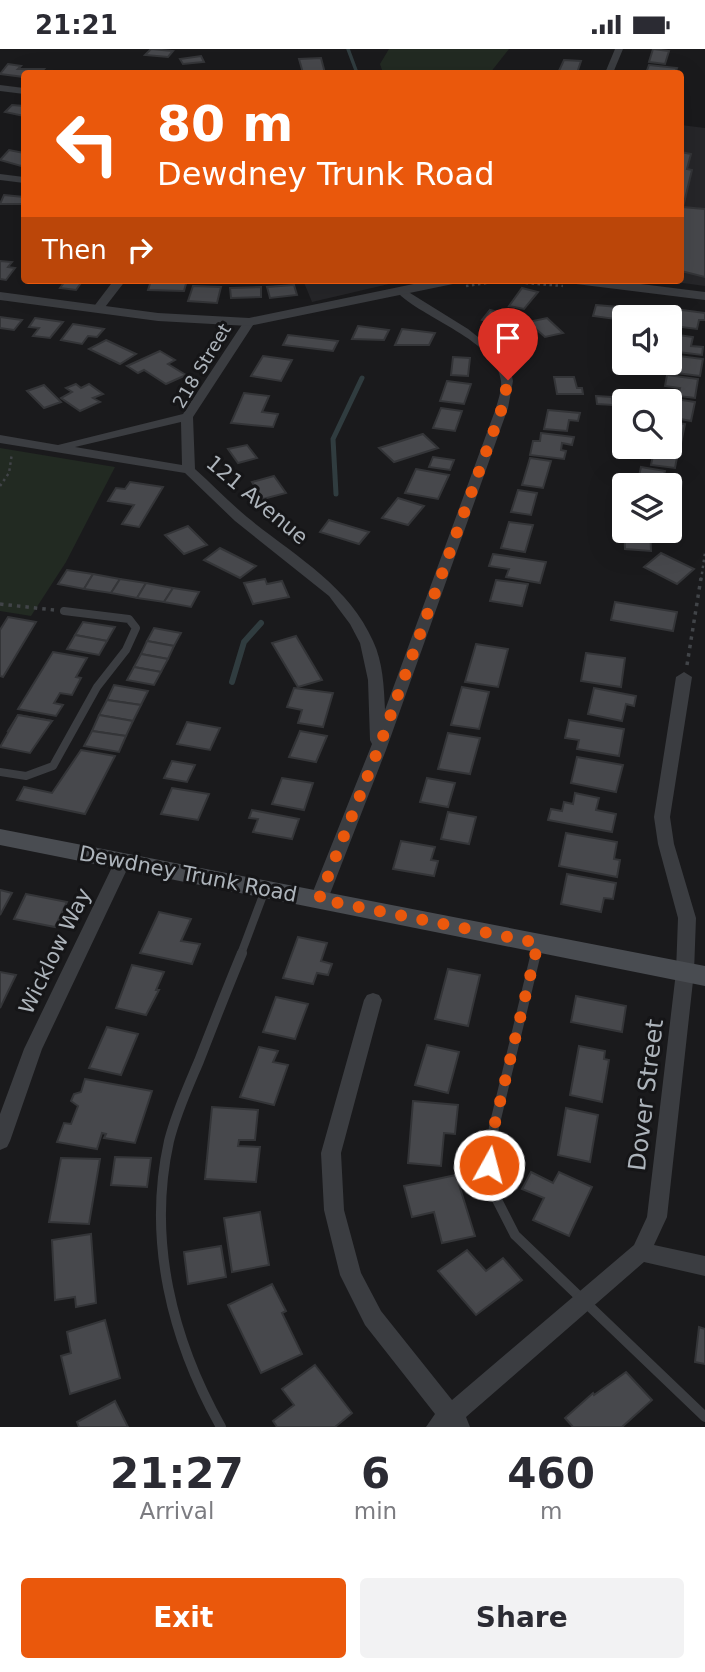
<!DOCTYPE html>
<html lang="en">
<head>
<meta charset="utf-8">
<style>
  body { margin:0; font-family:"DejaVu Sans",sans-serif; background:#f2f2f3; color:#2b2b33; height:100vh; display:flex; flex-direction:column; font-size:26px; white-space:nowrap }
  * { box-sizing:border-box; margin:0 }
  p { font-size:23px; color:#7c7c81 }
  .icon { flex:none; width:38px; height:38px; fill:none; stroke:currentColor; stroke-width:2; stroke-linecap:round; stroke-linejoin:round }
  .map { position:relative; height:1378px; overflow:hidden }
  .side { display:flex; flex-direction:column; background:#fff; flex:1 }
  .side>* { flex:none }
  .top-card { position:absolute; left:21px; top:21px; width:663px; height:214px; border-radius:7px; box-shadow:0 7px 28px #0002; background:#ea580c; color:#fff; overflow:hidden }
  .tools { position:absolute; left:612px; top:256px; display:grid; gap:14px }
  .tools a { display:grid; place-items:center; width:70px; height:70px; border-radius:7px; background:#fff; box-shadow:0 7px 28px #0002; font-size:35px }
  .pin { position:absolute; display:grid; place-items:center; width:60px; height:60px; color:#fff; margin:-72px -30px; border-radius:50% 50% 50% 0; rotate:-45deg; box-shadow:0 0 7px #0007 }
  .pin .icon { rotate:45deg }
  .me { position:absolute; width:77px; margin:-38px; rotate:7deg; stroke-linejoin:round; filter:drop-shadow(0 0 5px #0008) }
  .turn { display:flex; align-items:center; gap:24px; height:147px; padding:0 21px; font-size:32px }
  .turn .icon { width:91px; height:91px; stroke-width:2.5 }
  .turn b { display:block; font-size:49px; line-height:60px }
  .then { display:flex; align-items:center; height:66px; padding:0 21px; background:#0003; gap:14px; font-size:26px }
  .eta { display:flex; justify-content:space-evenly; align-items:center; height:119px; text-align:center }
  .eta b { font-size:42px; font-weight:700; line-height:49px }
  .cta { display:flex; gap:14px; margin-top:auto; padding:14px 21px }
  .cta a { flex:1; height:80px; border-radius:7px; background:#ea580c; color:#fff; font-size:28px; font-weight:700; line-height:80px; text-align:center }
  .cta a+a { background:#f2f2f3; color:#2b2b33 }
  .status { display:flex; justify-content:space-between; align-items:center; height:49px; padding:0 35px; background:#fff; direction:ltr }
  .status svg { height:19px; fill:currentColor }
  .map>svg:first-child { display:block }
  .built { fill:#262629 }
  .green { fill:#222a22 }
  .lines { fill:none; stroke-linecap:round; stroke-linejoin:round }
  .stream-far2 { stroke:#303c3f; stroke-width:3.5 }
  .stream-far1 { stroke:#303c3f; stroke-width:5 }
  .stream { stroke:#303c3f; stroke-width:6 }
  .building { fill:#47484c; stroke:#343538; stroke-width:2 }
  .path-far1 { stroke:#414448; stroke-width:2.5; stroke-dasharray:2.5 3.5; stroke-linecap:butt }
  .path { stroke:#414448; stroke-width:3.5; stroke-dasharray:3.5 5; stroke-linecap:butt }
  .service-far1 { stroke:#3b3d41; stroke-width:8 }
  .service { stroke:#3b3d41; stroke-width:10 }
  .minor { fill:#3b3d41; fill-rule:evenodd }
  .tertiary { fill:#3b3d41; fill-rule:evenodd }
  .secondary { fill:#494c51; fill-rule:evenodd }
  .route { stroke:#ea580c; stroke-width:12; stroke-dasharray:0 21.6 }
  .labels { text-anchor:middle; stroke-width:6; stroke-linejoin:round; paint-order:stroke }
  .far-street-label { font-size:18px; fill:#adb4bb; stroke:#151517 }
  .street-label { font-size:21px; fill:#adb4bb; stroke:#151517 }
  .near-street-label { font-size:24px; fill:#adb4bb; stroke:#151517 }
</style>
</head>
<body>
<div class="status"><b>21:21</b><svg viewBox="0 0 49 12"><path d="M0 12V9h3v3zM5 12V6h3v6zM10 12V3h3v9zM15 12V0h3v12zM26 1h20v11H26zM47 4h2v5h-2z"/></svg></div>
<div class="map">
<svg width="705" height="1378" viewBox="0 0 705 1378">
  <rect width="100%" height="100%" fill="#1a1a1c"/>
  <g class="built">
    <polygon points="681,76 705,79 705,237 660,231 681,231"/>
    <polygon points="303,231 406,231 312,253"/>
  </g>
  <g class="green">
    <polygon points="389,0 509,0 490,24 383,24 380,15"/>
    <polygon points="0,399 115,418 66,513 31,567 0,562"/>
  </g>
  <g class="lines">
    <polyline class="stream-far2" points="348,0 357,24"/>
    <polyline class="stream-far1" points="336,445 333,390 362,329"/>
    <polyline class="stream" points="232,633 244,593 261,574"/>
  </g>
  <g class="building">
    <polygon points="151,0 173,2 168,8 145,6"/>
    <polygon points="653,0 669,2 665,15 649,13"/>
    <polygon points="201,7 204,13 183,15 180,10"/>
    <polygon points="321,9 325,24 303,24 299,10"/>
    <polygon points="564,11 581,12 577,24 558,24"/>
    <polygon points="8,15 21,17 18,20 44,20 40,24 24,24 24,28 0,25"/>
    <polygon points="649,16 677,19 675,24 646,24"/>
    <polygon points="12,56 24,57 24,67 5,63"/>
    <polygon points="9,101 24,104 24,114 21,117 0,111"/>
    <polygon points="681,103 691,105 687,120 692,121 683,158 705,160 705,228 681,222"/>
    <polygon points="4,146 24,148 24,155 0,155"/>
    <polygon points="0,212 12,213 8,218 15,219 6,231 0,230"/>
    <polygon points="66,231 83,231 76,241 60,239"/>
    <polygon points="172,231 187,231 184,242 148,241 151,232"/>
    <polygon points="294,236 297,246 270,249 267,238"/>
    <polygon points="193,237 221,238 217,254 188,252"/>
    <polygon points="261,238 261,248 231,249 230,239"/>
    <polygon points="522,239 538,243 524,260 509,257"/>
    <polygon points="596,256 630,259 629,267 616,265 615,270 593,267"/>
    <polygon points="667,259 705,264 705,271 699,271 697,280 673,277 675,268 665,266"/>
    <polygon points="490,261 510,266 502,276 482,271"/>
    <polygon points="0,268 22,271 14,281 0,279"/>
    <polygon points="35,269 63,273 50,289 33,287 39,279 29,278"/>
    <polygon points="547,269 563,284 545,288 528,273"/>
    <polygon points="73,275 104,280 97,288 88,287 82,295 61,291"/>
    <polygon points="358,277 389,281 384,291 352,290"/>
    <polygon points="402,280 435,284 429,296 395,296"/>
    <polygon points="671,285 693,288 691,297 703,298 702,306 670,302"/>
    <polygon points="288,286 338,292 333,302 283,296"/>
    <polygon points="106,291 136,305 120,315 89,300"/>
    <polygon points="160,302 175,311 168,315 186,326 166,335 144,321 138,324 127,317"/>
    <polygon points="263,307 292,311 281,332 251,327"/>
    <polygon points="679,307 703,310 700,327 676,324"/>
    <polygon points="453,308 470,309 468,327 451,326"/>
    <polygon points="667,326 698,330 695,349 678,347 680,339 665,337"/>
    <polygon points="554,328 574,328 577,339 582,339 583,345 557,345"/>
    <polygon points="447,332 471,335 464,355 440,352"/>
    <polygon points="76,335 81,339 89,335 103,345 93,349 100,353 80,362 61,349 72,343 66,339"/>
    <polygon points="44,336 61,353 44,359 27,342"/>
    <polygon points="244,344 269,347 262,363 278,365 273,378 231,374"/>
    <polygon points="596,347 612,348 613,356 597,355"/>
    <polygon points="669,349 695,353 691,372 670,368"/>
    <polygon points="441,359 462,362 455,382 433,379"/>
    <polygon points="548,361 580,364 578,372 569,371 567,382 544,380"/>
    <polygon points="670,373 685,375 681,394 670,392"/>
    <polygon points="541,384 574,388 572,396 562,394 561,401 566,402 564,410 530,406 533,392 540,392"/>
    <polygon points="423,385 438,399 394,413 379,399"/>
    <polygon points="247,396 257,409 238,414 228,400"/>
    <polygon points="655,397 679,398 675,419 651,416"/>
    <polygon points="433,408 454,411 450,421 429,418"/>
    <polygon points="530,409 551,412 543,439 522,436"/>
    <polygon points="641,418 665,422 663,430 682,433 680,446 670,444 670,436 637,436"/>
    <polygon points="416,420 449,426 438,450 405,444"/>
    <polygon points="274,427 286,444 263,450 252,433"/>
    <polygon points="130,433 163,438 139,478 122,475 134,456 108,452 116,439 125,440"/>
    <polygon points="518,441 537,444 531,466 511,463"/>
    <polygon points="398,449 424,457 408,476 382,469"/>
    <polygon points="329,471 369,483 359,495 320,483"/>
    <polygon points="509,473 533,476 525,503 501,499"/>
    <polygon points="624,475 625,481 650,481 651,502 625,500"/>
    <polygon points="188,477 207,496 184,505 165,486"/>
    <polygon points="220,499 256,517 240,529 204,511"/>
    <polygon points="661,504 694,520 677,535 644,518"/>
    <polygon points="493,505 546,513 540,534 506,528 509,520 489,517"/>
    <polygon points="67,521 93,525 84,540 58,535"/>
    <polygon points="93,525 120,530 111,544 84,540"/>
    <polygon points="120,530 146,534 137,549 111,544"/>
    <polygon points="265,530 267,535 282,532 289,548 253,555 244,534"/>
    <polygon points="496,531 528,535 522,557 490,552"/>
    <polygon points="146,534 173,539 164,553 137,549"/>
    <polygon points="173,539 199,543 191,558 164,553"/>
    <polygon points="615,553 677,563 673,582 611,571"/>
    <polygon points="8,568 36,573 3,628 0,627 0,581"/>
    <polygon points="83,573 115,578 107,592 75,586"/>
    <polygon points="154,579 181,584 174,597 147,592"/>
    <polygon points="75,586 107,592 99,606 67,600"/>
    <polygon points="296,587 322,631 298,638 272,594"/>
    <polygon points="147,592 174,597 168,610 141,605"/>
    <polygon points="476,595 508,600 498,638 465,633"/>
    <polygon points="53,603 87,609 76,628 81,629 72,646 60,644 54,654 63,656 56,667 18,660"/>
    <polygon points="586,604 625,609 621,638 581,632"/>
    <polygon points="141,605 168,610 161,623 134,618"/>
    <polygon points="134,618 161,623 154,636 127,631"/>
    <polygon points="114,636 148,642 141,656 107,651"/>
    <polygon points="462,638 489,643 479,680 451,676"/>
    <polygon points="294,639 333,644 323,678 298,674 302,661 287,658"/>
    <polygon points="594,639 636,647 634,657 626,655 622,672 588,665"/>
    <polygon points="107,651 141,656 133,672 99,666"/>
    <polygon points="18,666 52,672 40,686 8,682"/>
    <polygon points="18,666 52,672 30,704 0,698"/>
    <polygon points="99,666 133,672 126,687 92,682"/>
    <polygon points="569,671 624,680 619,707 577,700 579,691 565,689"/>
    <polygon points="187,673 220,679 210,701 177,695"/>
    <polygon points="92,682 126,687 119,703 84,697"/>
    <polygon points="300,682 327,687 316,713 289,708"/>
    <polygon points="448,684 480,689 470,725 438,720"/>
    <polygon points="81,701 115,707 85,765 17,751 24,738 52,744"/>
    <polygon points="577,708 623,716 616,743 571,734"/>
    <polygon points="172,712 195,716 187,733 164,729"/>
    <polygon points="282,729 313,734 304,761 272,755"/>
    <polygon points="427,729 455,734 448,758 420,753"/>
    <polygon points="172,739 209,745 198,771 161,765"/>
    <polygon points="575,744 599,749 596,761 616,765 612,783 548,771 551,760 562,762 564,753 573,755"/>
    <polygon points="252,761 299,770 292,790 253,783 258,770 249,769"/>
    <polygon points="448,763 476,768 469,795 441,790"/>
    <polygon points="566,784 617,793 614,810 620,811 617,828 559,817"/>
    <polygon points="401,792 435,798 431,811 438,812 434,827 393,820"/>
    <polygon points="567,825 616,834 613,850 604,849 601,863 561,855"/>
    <polygon points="0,841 12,844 0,866"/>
    <polygon points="26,845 67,853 55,878 14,870"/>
    <polygon points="159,863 191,870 181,892 200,895 192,915 140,904"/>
    <polygon points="298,888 327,894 321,912 332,915 328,926 317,924 313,935 283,929"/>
    <polygon points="132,916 164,923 156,941 159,941 146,966 116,959"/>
    <polygon points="448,920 480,926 468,977 435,970"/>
    <polygon points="0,923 16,926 0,959"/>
    <polygon points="576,947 626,957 622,983 571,973"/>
    <polygon points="276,948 308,955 295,990 263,983"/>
    <polygon points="107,978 138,985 121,1026 89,1019"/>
    <polygon points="427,996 459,1003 448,1044 415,1036"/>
    <polygon points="579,997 605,1002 604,1010 609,1011 602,1053 570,1046"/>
    <polygon points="259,998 278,1002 273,1013 288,1016 274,1056 240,1048"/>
    <polygon points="85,1030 152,1042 135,1094 104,1089 106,1085 102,1084 97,1100 57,1093 64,1074 71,1075 78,1057 71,1052 74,1045 81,1043"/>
    <polygon points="413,1052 458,1056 455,1085 444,1084 441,1117 408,1114"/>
    <polygon points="212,1058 258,1061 255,1091 239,1091 238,1097 260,1098 256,1133 205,1130"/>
    <polygon points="566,1059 598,1066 590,1113 558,1106"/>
    <polygon points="115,1108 151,1109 147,1138 111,1136"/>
    <polygon points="61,1109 100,1110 89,1175 49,1173"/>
    <polygon points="531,1123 553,1134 559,1123 592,1138 569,1187 533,1171 544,1149 522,1140"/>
    <polygon points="456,1126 475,1187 442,1194 434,1163 412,1168 404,1137"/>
    <polygon points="260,1163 269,1216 232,1223 224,1169"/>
    <polygon points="91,1185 96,1254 76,1258 75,1248 55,1251 52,1191"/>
    <polygon points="221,1197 226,1228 188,1235 184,1203"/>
    <polygon points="467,1201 486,1222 503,1209 522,1231 476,1266 438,1222"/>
    <polygon points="272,1235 286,1262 282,1264 302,1305 261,1324 228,1256"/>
    <polygon points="105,1271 120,1329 70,1345 61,1307 71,1304 67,1283"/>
    <polygon points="699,1278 705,1280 705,1315 695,1313"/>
    <polygon points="315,1316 352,1364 335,1378 277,1378 273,1372 294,1356 282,1340"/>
    <polygon points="626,1323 652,1351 622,1378 573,1378 565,1369 593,1344 594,1346"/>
    <polygon points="115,1352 128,1378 79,1378 77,1373"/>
  </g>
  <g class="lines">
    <g class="path-far1">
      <polyline points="466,237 501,232 563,237"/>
      <polyline points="0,437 9,424 12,404"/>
      <polyline points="701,531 705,504"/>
    </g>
    <g class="path">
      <polyline points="0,555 54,561"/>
      <polyline points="687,616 701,529"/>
    </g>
    <g class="service-far1">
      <polyline points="0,723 26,727 53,717 97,638 126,601 136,579 129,570 64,562"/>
      <polyline points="241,905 265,841"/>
      <polyline points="536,905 538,896"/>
    </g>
    <g class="service">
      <polyline points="536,904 494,1078 489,1116 493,1143 515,1186 705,1368"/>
      <path d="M 221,1378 C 172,1291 147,1191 169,1092 C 176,1064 188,1038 199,1012 C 213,976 227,940 242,904"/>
    </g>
    <g class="minor">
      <polygon points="615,0 623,0 613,24 605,24"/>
      <polygon points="0,36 24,39 24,45 0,42"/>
      <polygon points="0,125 24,128 24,134 0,131"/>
      <polygon points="114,231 126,231 102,262 94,262 92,260"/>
      <path d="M 402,239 L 468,280 L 498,304 L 510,319 L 513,332 L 508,359 L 386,701 L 328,850 L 325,855 L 313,855 L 310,850 L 372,695 L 370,691 L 368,631 L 360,594 L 350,575 L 329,547 L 235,472 L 185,424 L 0,394 L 0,386 L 58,396 L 183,365 L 245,271 L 253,271 L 255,273 L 193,368 L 195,420 C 213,436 229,453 247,468 C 292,505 349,536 373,592 C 383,613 384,638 385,661 L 496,359 C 498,351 502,341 501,332 C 497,291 422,270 396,242 ZM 181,373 L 182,416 L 75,398 Z"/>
      <polygon points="684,623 692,628 670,768 674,795 696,869 694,923 667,1168 654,1196 705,1207 705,1227 644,1213 466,1368 470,1378 426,1378 435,1365 365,1276 340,1226 324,1161 321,1104 364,951 367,946 373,944 379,946 382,951 341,1104 344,1161 361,1224 381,1262 452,1351 634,1196 647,1168 676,923 678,869 658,795 654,768 676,628"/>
      <polygon points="123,806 129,808 131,812 42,1000 10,1092 7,1098 0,1101 0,1065 24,1000 115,812 117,808"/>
    </g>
    <g class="tertiary">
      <polygon points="433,231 460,231 453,235 249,277 158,272 0,251 0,243 158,264 249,269"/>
      <polygon points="569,231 609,231 705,243 705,251 576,235"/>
    </g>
    <polygon class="secondary" points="0,780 705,917 705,937 0,796"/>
  </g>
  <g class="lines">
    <polyline class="route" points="489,1116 494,1078 538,894 319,850 378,701 502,359 508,331"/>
  </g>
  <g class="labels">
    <g class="far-street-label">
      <text transform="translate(202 317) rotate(-59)" y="6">218 Street</text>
    </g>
    <g class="street-label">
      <text transform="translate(257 451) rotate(40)" y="7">121 Avenue</text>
      <text transform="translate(188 825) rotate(11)" y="7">Dewdney Trunk Road</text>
      <text transform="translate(55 902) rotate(-64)" y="7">Wicklow Way</text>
    </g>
    <g class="near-street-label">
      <text transform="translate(646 1046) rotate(-83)" y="8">Dover Street</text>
    </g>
  </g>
</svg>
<div class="tools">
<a><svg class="icon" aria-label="sound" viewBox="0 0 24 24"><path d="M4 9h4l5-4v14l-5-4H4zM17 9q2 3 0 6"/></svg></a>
<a><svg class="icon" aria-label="search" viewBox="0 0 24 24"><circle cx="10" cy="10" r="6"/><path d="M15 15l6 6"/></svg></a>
<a><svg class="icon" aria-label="layers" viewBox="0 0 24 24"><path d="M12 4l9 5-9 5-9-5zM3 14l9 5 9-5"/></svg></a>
</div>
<div class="pin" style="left:508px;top:331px;background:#d93025"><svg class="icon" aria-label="arrive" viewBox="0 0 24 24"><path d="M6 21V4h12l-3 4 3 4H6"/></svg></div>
<svg class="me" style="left:489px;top:1116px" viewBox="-20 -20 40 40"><circle r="17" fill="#ea580c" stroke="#fff" stroke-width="3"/><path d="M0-11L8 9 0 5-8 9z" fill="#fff"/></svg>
<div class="top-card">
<div class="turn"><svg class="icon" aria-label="left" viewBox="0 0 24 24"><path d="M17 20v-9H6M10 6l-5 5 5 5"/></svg><div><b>80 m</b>Dewdney Trunk Road</div></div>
<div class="then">Then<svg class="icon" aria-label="right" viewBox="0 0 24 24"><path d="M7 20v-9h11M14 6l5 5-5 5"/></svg></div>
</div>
</div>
<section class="side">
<div class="eta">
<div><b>21:27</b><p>Arrival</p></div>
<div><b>6</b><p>min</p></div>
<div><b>460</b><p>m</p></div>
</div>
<div class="cta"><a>Exit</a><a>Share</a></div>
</section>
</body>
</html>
